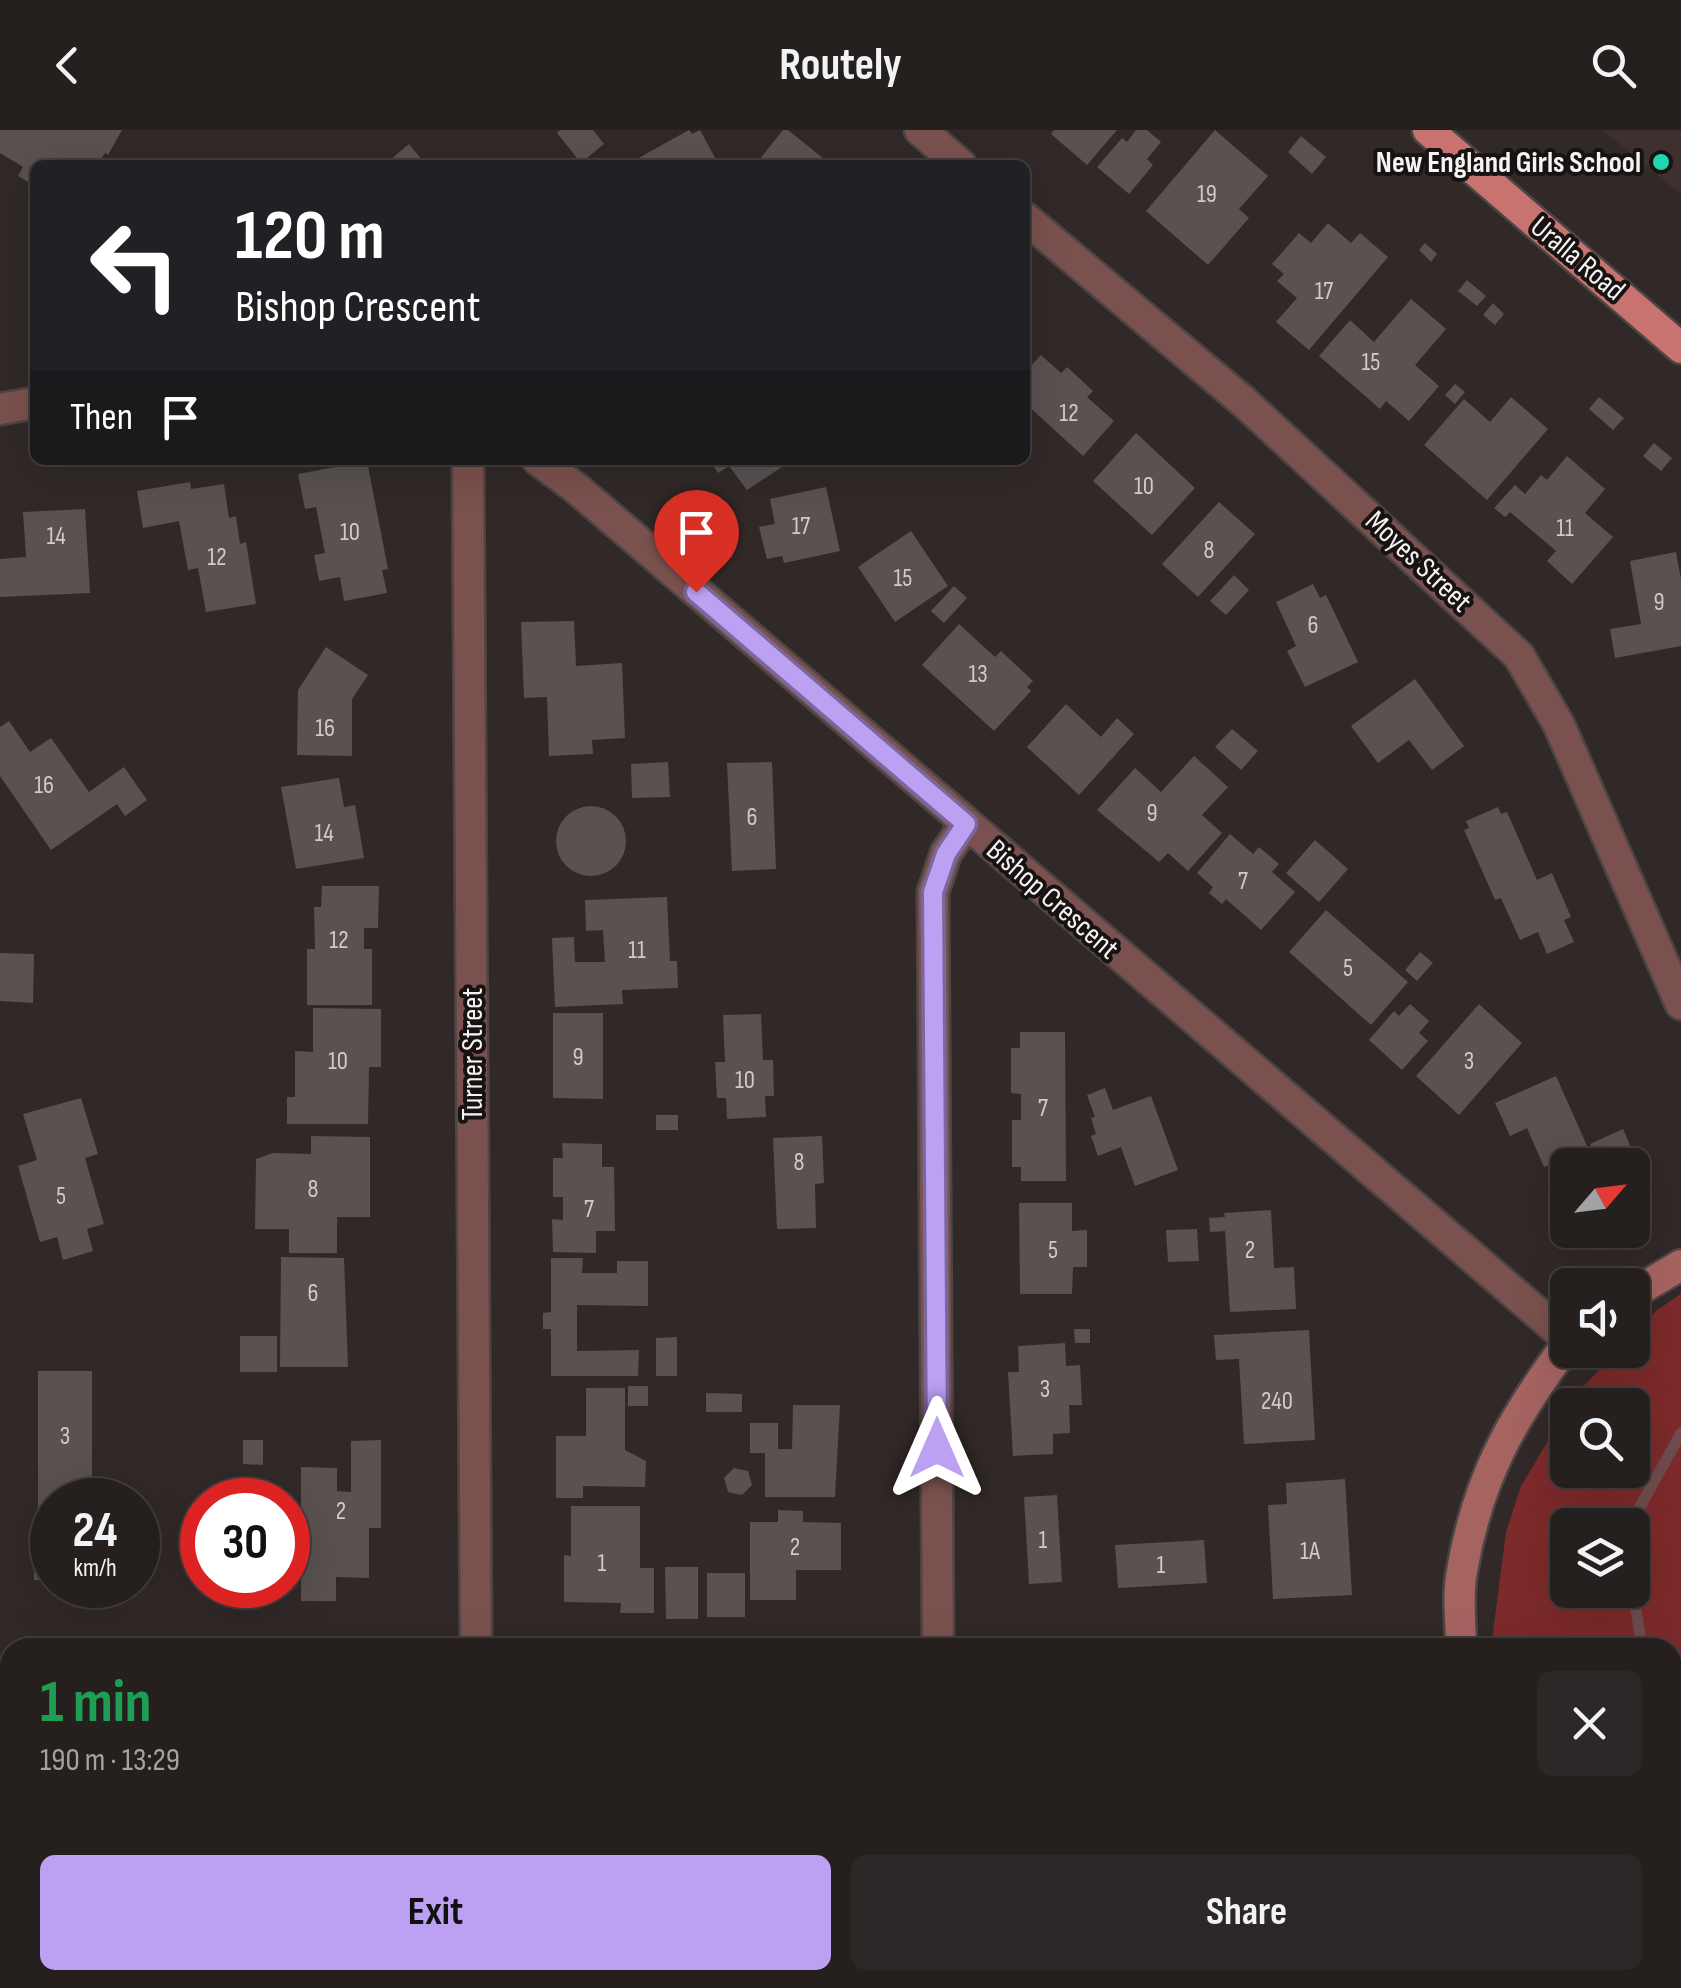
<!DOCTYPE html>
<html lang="en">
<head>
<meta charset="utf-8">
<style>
  body { margin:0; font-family:"Sofia Sans Condensed",sans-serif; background:#2d2727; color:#f1f3f6; height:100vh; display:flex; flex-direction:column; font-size:38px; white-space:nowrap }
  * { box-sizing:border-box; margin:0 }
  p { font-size:32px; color:#a3a2a4 }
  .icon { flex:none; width:55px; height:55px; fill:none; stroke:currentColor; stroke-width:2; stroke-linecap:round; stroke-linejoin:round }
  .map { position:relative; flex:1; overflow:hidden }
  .panel { position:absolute; left:0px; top:1508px; width:1682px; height:352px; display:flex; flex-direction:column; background:#251f1e; border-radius:30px 30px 0 0; box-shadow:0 10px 40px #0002,0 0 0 2px #423d3c }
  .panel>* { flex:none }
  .hud { position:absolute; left:30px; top:30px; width:1000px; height:305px; border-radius:15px; box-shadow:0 10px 40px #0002,0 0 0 2px #423d3c; background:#202124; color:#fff; overflow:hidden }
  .needle { width:65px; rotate:62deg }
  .tools { position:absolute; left:1550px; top:1018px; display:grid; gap:20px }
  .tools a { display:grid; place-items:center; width:100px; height:100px; border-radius:15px; background:#251f1e; box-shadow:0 10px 40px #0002,0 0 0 2px #423d3c; font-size:50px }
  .speed { position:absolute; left:30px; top:1348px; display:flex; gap:20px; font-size:50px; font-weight:700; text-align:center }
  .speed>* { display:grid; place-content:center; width:130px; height:130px; border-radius:50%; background:#251f1e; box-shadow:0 10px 40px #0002,0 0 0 2px #423d3c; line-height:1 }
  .speed small { font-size:25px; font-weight:400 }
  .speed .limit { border:15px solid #d22; background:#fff; color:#111 }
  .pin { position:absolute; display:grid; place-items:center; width:85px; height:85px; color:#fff; margin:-102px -42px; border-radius:50% 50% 50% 0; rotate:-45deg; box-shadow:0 0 10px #0007 }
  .pin .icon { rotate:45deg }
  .me { position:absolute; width:110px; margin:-55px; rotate:0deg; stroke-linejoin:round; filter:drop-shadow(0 0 8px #0008) }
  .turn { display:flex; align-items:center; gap:35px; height:210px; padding:0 40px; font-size:45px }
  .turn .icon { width:130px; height:130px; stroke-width:2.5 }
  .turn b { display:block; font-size:70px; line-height:85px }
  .then { display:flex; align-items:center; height:95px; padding:0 40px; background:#0003; gap:20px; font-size:38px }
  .round { display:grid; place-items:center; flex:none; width:105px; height:105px; border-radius:15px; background:#2d2727 }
  .headline { display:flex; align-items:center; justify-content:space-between; height:170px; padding:0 40px }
  h1 { font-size:60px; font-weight:700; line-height:75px; color:#1e9e55 }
  .action { display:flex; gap:20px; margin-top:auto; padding:20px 40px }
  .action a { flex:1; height:115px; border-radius:15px; background:#bca0f2; color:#111; font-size:40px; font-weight:700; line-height:115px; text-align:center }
  .action a+a { background:#2d2727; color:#f1f3f6 }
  header { display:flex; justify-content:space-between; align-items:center; height:130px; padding:0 40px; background:#251f1e; font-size:45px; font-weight:700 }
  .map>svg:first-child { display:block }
  .built { fill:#3f302f }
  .green { fill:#7d2a2b; fill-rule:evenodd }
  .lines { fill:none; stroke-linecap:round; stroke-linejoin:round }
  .stream { stroke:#6f4c4e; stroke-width:11 }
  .building { fill:#5a5151 }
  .street-casing { stroke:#4d4544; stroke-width:35 }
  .secondary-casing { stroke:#4d4544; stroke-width:35 }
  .primary-casing { stroke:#4d4544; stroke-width:35 }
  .street { stroke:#7a514e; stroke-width:30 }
  .secondary { stroke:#a66461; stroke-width:30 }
  .primary { stroke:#c8736f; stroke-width:30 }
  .route-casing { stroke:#7a689d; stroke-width:25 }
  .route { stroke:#bca0f2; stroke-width:18 }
  .poi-dot { fill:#21d5b0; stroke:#161312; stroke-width:4 }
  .labels { text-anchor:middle; stroke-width:8; stroke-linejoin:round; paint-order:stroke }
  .number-label { font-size:25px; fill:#d0caca }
  .poi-label { font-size:30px; font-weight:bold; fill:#f8f2f2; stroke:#161312; text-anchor:end }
  .street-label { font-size:30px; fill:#f8f2f2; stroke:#161312 }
</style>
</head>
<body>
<header><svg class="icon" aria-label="back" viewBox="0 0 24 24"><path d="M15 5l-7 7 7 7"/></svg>Routely<svg class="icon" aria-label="search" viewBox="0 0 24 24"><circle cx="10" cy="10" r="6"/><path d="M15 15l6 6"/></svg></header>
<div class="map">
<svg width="1681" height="1858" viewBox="0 0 1681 1858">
  <rect width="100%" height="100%" fill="#312928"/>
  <polygon class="built" points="1602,0 1681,0 1681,64"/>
  <path class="green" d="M 1681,1164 L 1681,1858 L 1543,1858 L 1542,1850 L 1672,1850 L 1672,1518 L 1491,1517 L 1506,1402 L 1521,1356 L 1567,1279 L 1568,1340 L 1632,1340 L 1632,1275 L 1570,1275 L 1578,1262 L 1618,1220 L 1632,1220 L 1633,1205 L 1657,1180 ZM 1632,1395 L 1632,1460 L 1568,1460 L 1568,1395 Z"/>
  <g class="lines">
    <g class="stream">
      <polyline points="1630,1395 1681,1303"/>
      <polyline points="1632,1453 1642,1518"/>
      <polyline points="1672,1650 1681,1685"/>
    </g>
  </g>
  <g class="building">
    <polygon points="0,0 122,0 108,25 105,23 97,35 88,31 86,35 35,35 35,56 18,46 23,37 0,23"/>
    <polygon points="560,0 593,0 604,14 581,33 557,3"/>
    <polygon points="689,0 692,4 700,0 719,35 638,35 635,30"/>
    <polygon points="783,0 788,0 829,33 832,29 839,35 755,35"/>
    <polygon points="1054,0 1117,0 1087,35 1051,4"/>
    <polygon points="1136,0 1147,0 1161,12 1147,29 1153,35 1129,64 1097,37 1122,8 1127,12"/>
    <polygon points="1215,0 1268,46 1239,79 1249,88 1208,135 1146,81"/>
    <polygon points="1301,6 1326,27 1312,44 1288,22"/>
    <polygon points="409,14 426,35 384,35"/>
    <polygon points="1328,93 1351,113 1360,103 1388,127 1309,220 1276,192 1297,168 1277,151 1284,144 1272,134 1299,103 1311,113"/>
    <polygon points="1425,113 1437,124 1431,132 1419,120"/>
    <polygon points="1467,150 1486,166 1477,176 1458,161"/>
    <polygon points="1411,169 1446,199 1415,235 1439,256 1409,291 1386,271 1380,279 1319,226 1350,190 1374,212"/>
    <polygon points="1493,173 1504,184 1495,195 1483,185"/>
    <polygon points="1041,225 1061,243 1067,237 1093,261 1087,267 1114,291 1083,326 1025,273 1025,242"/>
    <polygon points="1455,254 1465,262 1455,274 1445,265"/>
    <polygon points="1511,267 1548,299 1487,370 1424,315 1464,269 1490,292"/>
    <polygon points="1599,267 1624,288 1613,300 1589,279"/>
    <polygon points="1136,303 1195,358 1152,405 1093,351"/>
    <polygon points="1654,313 1672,328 1661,341 1643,326"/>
    <polygon points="1567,326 1605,359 1585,383 1613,407 1572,454 1547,431 1556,421 1510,382 1505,387 1494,378 1515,355 1525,364 1541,345 1547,350"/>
    <polygon points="709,330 778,330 782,337 747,360 729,336 718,343"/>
    <polygon points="367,331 388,439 382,440 387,463 344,471 340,447 319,451 314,425 325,423 316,377 305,379 298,344"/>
    <polygon points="190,352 191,359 224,354 229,388 236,386 240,414 246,412 256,474 206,482 198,438 188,440 179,391 143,398 137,361"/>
    <polygon points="826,357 840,421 784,433 782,426 767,429 759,397 775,394 770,369"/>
    <polygon points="1219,372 1255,404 1198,467 1162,434"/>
    <polygon points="85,379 90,463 0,467 0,429 26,427 23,382"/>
    <polygon points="911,401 948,456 895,492 858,437"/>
    <polygon points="1676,422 1681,449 1681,516 1615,528 1610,499 1641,494 1630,431"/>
    <polygon points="1234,445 1249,460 1226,485 1210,471"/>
    <polygon points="1313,454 1320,468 1326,465 1358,532 1305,557 1287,521 1296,516 1276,472"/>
    <polygon points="954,456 967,468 944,493 931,481"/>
    <polygon points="574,491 576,536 622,533 625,608 592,610 593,624 549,626 547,567 524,568 521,492"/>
    <polygon points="959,494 995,527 1001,521 1033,551 1027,557 1031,561 994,601 922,535"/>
    <polygon points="326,517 368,545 352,569 352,626 297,625 298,560"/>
    <polygon points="1415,549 1464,616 1432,640 1409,610 1378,633 1351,596"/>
    <polygon points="1066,574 1101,607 1117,588 1134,604 1079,665 1027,617"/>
    <polygon points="9,591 30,622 51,608 89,662 124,637 147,670 125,686 117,674 51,720 0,646 0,597"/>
    <polygon points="1232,599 1258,621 1241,640 1215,617"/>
    <polygon points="1194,626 1228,657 1202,685 1222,703 1188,741 1168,723 1159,732 1097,680 1135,638 1161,662"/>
    <polygon points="668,632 670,667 632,668 631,634"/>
    <polygon points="772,632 776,739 732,741 727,633"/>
    <polygon points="339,648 344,677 355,675 364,728 296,739 281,657"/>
    <circle cx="591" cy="711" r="35"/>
    <polygon points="1498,677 1501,684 1507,682 1537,750 1552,743 1571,787 1564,790 1574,812 1547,824 1538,802 1520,810 1501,768 1495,770 1464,700 1469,698 1466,691"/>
    <polygon points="1230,704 1253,724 1259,717 1279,734 1272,742 1295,762 1261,800 1226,769 1222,774 1209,763 1213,757 1197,743"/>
    <polygon points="1315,710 1348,739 1319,772 1286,743"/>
    <polygon points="322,756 379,756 378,798 364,798 364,819 372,819 372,875 307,875 307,819 315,819 314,777 321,777"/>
    <polygon points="667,767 670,831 677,831 678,858 622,860 623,874 555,877 552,808 574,807 575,832 605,832 603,800 586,801 585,770"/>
    <polygon points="1326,780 1408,852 1371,895 1289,822"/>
    <polygon points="1420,822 1433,833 1417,851 1405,840"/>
    <polygon points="0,823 34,824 33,873 0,871"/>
    <polygon points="1410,874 1429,891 1419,903 1428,911 1402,940 1369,910 1394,881 1399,886"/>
    <polygon points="1479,874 1522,913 1459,985 1416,946"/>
    <polygon points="313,878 381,879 381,937 369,937 368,994 287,994 287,967 295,967 295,921 313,922"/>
    <polygon points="553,883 603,883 603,969 553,968"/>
    <polygon points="761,884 763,930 773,930 774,966 765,966 766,987 727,989 726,968 717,968 715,932 725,932 723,885"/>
    <polygon points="1020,902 1065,902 1066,1051 1021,1051 1021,1037 1012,1037 1012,990 1021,990 1021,964 1011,963 1011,918 1020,918"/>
    <polygon points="1556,946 1588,1018 1544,1037 1527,998 1510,1006 1495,973"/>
    <polygon points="1105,958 1113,980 1151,966 1178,1040 1135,1056 1121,1017 1098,1026 1091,1006 1096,1004 1091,988 1095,987 1087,965"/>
    <polygon points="81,968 98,1024 85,1028 104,1094 87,1099 93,1121 63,1130 57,1107 40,1112 18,1036 37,1030 23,984"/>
    <rect x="656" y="985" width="22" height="15"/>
    <polygon points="1623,999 1638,1034 1600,1035 1590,1014"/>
    <polygon points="311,1006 370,1007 370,1087 337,1087 337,1123 289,1123 289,1099 255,1099 256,1029 273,1023 311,1024"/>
    <polygon points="822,1006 824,1053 815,1054 816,1098 777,1099 773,1008"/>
    <polygon points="562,1013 602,1014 602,1037 614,1037 615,1101 596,1101 596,1123 553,1122 552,1089 563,1090 563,1067 553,1067 553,1028 563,1028"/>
    <polygon points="1019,1073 1072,1073 1072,1101 1087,1100 1087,1137 1073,1137 1072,1164 1020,1164"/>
    <polygon points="1271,1080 1274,1138 1294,1137 1296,1179 1230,1182 1225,1101 1210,1102 1209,1088 1225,1087 1224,1083"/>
    <polygon points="1197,1099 1199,1131 1168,1132 1166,1100"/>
    <polygon points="281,1127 344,1128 348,1237 280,1237"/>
    <polygon points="551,1128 583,1128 582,1143 617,1143 617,1131 648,1131 648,1176 577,1175 577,1221 639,1220 638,1246 551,1246 551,1199 543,1199 543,1183 551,1182"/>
    <polygon points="1074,1199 1090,1199 1090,1213 1075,1213"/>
    <polygon points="1309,1200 1315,1310 1244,1314 1239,1229 1216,1230 1214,1205"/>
    <rect x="240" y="1206" width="37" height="36"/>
    <polygon points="677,1207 677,1246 656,1246 656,1208"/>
    <polygon points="1065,1213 1066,1236 1080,1235 1082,1275 1069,1275 1070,1303 1053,1304 1053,1324 1013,1326 1008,1242 1019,1242 1018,1216"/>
    <polygon points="38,1241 92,1241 92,1370 52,1370 52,1394 38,1394"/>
    <rect x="628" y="1256" width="20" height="20"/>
    <polygon points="586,1258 625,1258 625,1320 646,1331 645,1357 583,1356 583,1368 556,1368 556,1306 586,1306"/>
    <polygon points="706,1263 742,1264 742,1282 706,1282"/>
    <polygon points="793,1275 840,1275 835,1367 765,1367 765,1323 750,1323 750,1293 778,1293 778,1319 792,1319"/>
    <polygon points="243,1310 263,1310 263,1335 243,1334"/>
    <polygon points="381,1310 381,1398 369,1398 369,1448 336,1447 336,1471 301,1471 301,1337 337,1338 337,1361 351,1362 351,1311"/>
    <polygon points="734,1338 748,1341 752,1355 742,1365 728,1362 724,1348"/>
    <polygon points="1345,1349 1352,1465 1273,1469 1268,1375 1287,1374 1286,1353"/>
    <polygon points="1057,1365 1062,1452 1029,1454 1024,1367"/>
    <polygon points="571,1376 640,1376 640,1438 654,1438 654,1483 620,1483 621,1473 564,1472 564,1425 571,1426"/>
    <polygon points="778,1380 803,1381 803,1392 841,1393 841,1440 796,1440 796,1470 750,1470 750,1392 778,1392"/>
    <polygon points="1204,1410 1207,1453 1118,1458 1115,1415"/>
    <polygon points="34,1415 52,1415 52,1451 34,1450"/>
    <polygon points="665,1437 698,1437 698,1489 666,1489"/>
    <rect x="707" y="1443" width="38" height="44"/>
    <polygon points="0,1638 10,1638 10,1776 5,1776 3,1711 0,1711"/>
    <rect x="494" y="1850" width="35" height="8"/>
  </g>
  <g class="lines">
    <g class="street-casing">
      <g id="street">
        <polyline points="920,0 961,35"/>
        <polyline points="1025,88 1244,272 1519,526 1559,595 1681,874"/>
        <polyline points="0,279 35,273"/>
        <polyline points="468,330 476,1518"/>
        <polyline points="538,330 576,358 1568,1209"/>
        <polyline points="938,1518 933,762 946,723 966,694"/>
        <polyline points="0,1555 10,1554"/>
      </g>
    </g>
    <g class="secondary-casing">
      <g id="secondary">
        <polyline points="1632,1164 1681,1135"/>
        <path d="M 1461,1518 C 1461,1493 1457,1465 1462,1441 C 1478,1347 1512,1288 1568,1213"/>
        <polyline points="1506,1850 1507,1858"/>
      </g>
    </g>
    <g class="primary-casing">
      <polyline id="primary" points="1428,0 1681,218"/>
    </g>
    <use href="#street" class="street"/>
    <use href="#secondary" class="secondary"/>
    <use href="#primary" class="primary"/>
  </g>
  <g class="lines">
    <g class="route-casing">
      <polyline id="route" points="696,462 966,694 946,724 933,762 937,1318"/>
    </g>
    <use href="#route" class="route"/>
  </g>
  <circle class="poi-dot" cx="1661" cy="32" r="10"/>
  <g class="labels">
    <g class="number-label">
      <text x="1207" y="72">19</text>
      <text x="1324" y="169">17</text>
      <text x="1371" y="240">15</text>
      <text x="1069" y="291">12</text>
      <text x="1144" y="364">10</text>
      <text x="801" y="404">17</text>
      <text x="1565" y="406">11</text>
      <text x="350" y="410">10</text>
      <text x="56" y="414">14</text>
      <text x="1209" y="428">8</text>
      <text x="217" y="435">12</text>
      <text x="903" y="456">15</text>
      <text x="1659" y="480">9</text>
      <text x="1313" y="503">6</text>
      <text x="978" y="552">13</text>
      <text x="325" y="606">16</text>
      <text x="44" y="663">16</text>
      <text x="1152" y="691">9</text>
      <text x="752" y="695">6</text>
      <text x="324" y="711">14</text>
      <text x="1243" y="759">7</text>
      <text x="339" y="818">12</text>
      <text x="637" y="828">11</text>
      <text x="1348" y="846">5</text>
      <text x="578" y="935">9</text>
      <text x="338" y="939">10</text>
      <text x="1469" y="939">3</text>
      <text x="745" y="958">10</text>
      <text x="1043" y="986">7</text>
      <text x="799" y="1040">8</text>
      <text x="313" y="1067">8</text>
      <text x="61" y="1074">5</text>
      <text x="589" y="1087">7</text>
      <text x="1053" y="1128">5</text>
      <text x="1250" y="1128">2</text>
      <text x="313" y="1171">6</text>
      <text x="1045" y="1267">3</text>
      <text x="1277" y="1279">240</text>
      <text x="65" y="1314">3</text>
      <text x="341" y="1389">2</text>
      <text x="1043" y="1418">1</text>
      <text x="795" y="1425">2</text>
      <text x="1310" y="1429">1A</text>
      <text x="602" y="1441">1</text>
      <text x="1161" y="1443">1</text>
    </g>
    <g class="poi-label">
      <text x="1641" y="42">New England Girls School</text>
    </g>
    <g class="street-label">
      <text transform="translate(1578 128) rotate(40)" y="10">Uralla Road</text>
      <text transform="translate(1419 431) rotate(43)" y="10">Moyes Street</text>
      <text transform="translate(1053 769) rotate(41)" y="10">Bishop Crescent</text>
      <text transform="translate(472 924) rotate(-90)" y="10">Turner Street</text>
    </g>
  </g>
</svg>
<div class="tools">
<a><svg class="needle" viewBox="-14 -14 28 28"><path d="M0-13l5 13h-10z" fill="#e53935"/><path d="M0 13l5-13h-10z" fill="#a3a2a4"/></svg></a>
<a><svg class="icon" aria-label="sound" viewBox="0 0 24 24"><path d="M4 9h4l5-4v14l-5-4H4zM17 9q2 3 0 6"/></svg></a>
<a><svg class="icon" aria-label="search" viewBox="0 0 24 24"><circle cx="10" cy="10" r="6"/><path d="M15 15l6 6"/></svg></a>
<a><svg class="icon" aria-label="layers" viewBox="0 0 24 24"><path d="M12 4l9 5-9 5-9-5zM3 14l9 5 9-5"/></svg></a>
</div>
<div class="speed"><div>24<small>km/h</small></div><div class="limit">30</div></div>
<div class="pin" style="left:696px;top:462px;background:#d93025"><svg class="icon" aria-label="arrive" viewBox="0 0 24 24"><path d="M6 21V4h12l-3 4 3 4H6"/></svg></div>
<svg class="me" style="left:937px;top:1318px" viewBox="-20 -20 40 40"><path d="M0-17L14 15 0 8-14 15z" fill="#bca0f2" stroke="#fff" stroke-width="4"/></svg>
<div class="hud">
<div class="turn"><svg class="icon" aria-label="left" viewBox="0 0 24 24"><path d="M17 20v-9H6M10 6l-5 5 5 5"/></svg><div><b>120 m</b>Bishop Crescent</div></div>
<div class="then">Then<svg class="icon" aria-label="arrive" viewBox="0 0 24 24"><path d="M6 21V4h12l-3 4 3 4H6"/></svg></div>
</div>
<section class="panel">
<div class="headline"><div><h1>1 min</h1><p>190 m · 13:29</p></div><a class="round"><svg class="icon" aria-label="close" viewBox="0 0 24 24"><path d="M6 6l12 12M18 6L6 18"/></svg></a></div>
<div class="action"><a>Exit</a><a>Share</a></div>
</section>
</div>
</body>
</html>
